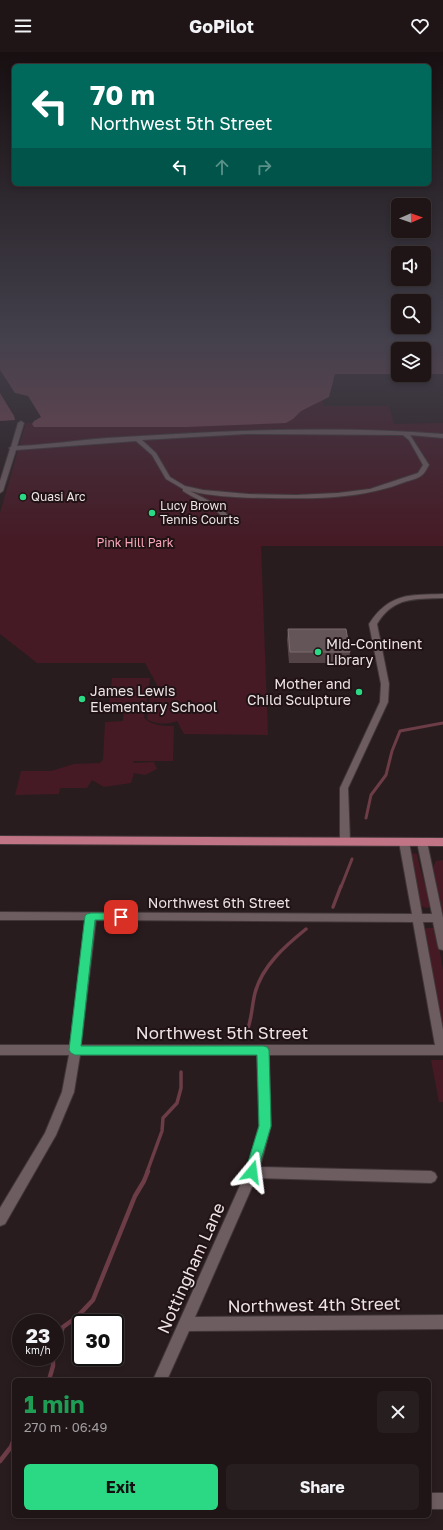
<!DOCTYPE html>
<html lang="en">
<head>
<meta charset="utf-8">
<style>
  body { margin:0; font-family:"Golos Text",sans-serif; background:#271e1f; color:#f1f3f6; height:100vh; display:flex; flex-direction:column; font-size:15px; white-space:nowrap }
  * { box-sizing:border-box; margin:0 }
  p { font-size:13px; color:#a19fa1 }
  .icon { flex:none; width:22px; height:22px; fill:none; stroke:currentColor; stroke-width:2; stroke-linecap:round; stroke-linejoin:round }
  .map { position:relative; flex:1; overflow:hidden }
  .details { position:absolute; left:12px; top:1326px; width:419px; height:140px; display:flex; flex-direction:column; background:#1f1516; border-radius:6px; box-shadow:0 2px 6px #0003,0 0 0 1px #3c3435 }
  .details>* { flex:none }
  .guide { position:absolute; left:12px; top:12px; width:419px; height:122px; border-radius:6px; box-shadow:0 2px 6px #0003,0 0 0 1px #3c3435; background:#00695c; color:#fff; overflow:hidden }
  .needle { width:26px; rotate:88deg }
  .tools { position:absolute; left:391px; top:146px; display:grid; gap:8px }
  .tools a { display:grid; place-items:center; width:40px; height:40px; border-radius:6px; background:#1f1516; box-shadow:0 2px 6px #0003,0 0 0 1px #3c3435; font-size:20px }
  .speed { position:absolute; left:12px; top:1262px; display:flex; gap:8px; font-size:20px; font-weight:700; text-align:center }
  .speed>* { display:grid; place-content:center; width:52px; height:52px; border-radius:50%; background:#1f1516; box-shadow:0 2px 6px #0003,0 0 0 1px #3c3435; line-height:1 }
  .speed small { font-size:10px; font-weight:400 }
  .speed .limit { border:2px solid #111; border-radius:6px; background:#fff; color:#111 }
  .pin { position:absolute; display:grid; place-items:center; width:34px; height:34px; color:#fff; margin:-17px; border-radius:8px; box-shadow:0 2px 6px #0006 }
  .me { position:absolute; width:44px; margin:-22px; rotate:16deg; stroke-linejoin:round; filter:drop-shadow(0 0 3px #0008) }
  .turn { display:flex; align-items:center; gap:14px; height:84px; padding:0 12px; font-size:18px }
  .turn .icon { width:52px; height:52px; stroke-width:2.5 }
  .turn b { display:block; font-size:28px; line-height:34px }
  .lanes { display:flex; align-items:center; height:38px; padding:0 12px; background:#0003; justify-content:center; gap:20px; direction:ltr }
  .lanes .off { opacity:.35 }
  .round { display:grid; place-items:center; flex:none; width:42px; height:42px; border-radius:6px; background:#271e1f }
  .headline { display:flex; align-items:center; justify-content:space-between; height:68px; padding:0 12px }
  h1 { font-size:24px; font-weight:700; line-height:30px; color:#1e9e55 }
  .cta { display:flex; gap:8px; margin-top:auto; padding:8px 12px }
  .cta a { flex:1; height:46px; border-radius:6px; background:#2bd884; color:#111; font-size:16px; font-weight:700; line-height:46px; text-align:center }
  .cta a+a { background:#271e1f; color:#f1f3f6 }
  header { display:flex; justify-content:space-between; align-items:center; height:52px; padding:0 12px; background:#1f1516; font-size:18px; font-weight:700 }
  .map>svg:first-child { display:block }
  .green { fill:#451a25 }
  .forest { fill:#794752 }
  .lines { fill:none; stroke-linecap:round; stroke-linejoin:round }
  .stream-far2 { stroke:#6c3c47; stroke-width:3 }
  .stream-far1 { stroke:#6c3c47; stroke-width:3.5 }
  .stream { stroke:#6c3c47; stroke-width:4.5 }
  .street-casing { stroke:#413739; stroke-width:2 }
  .primary-casing { stroke:#413739; stroke-width:2 }
  .street { fill:#6e5d60; fill-rule:evenodd }
  .primary { fill:#c07486; fill-rule:evenodd }
  .wall { fill:#544447 }
  .building { fill:#645558; stroke:#7a6b6e }
  .route { fill:#2bd884; stroke:#1c8c56 }
  .poi-dot { fill:#2bd884; stroke:#201215; stroke-width:1.5 }
  .labels { text-anchor:middle; stroke-width:4; stroke-linejoin:round; paint-order:stroke }
  .far-poi-label { font-size:12px; fill:#ede3e5; stroke:#201215; text-anchor:start }
  .far-park-label { font-size:12px; fill:#f9a7b8; stroke:#201215 }
  .poi-label { font-size:14px; fill:#ede3e5; stroke:#201215; text-anchor:start }
  .street-label { font-size:14px; fill:#ede3e5; stroke:#201215 }
  .near-street-label { font-size:17px; fill:#ede3e5; stroke:#201215 }
</style>
</head>
<body>
<header><svg class="icon" aria-label="menu" viewBox="0 0 24 24"><path d="M4 6h16M4 12h16M4 18h16"/></svg>GoPilot<svg class="icon" aria-label="heart" viewBox="0 0 24 24"><path d="M12 20l-8-8c-3-5 5-10 8-4 3-6 11-1 8 4z"/></svg></header>
<div class="map">
<svg width="443" height="1478" viewBox="0 0 443 1478">
  <rect width="100%" height="100%" fill="#291c1e"/>
  <g class="green">
    <path d="M 323,346 L 324,354 L 389,354 L 394,372 L 443,371 L 443,494 L 261,494 L 268,683 L 184,682 L 177,669 C 169,673 153,672 147,667 L 150,644 L 163,644 L 145,611 L 37,611 L 0,582 L 0,461 L 26,371 L 280,370 Z"/>
    <path d="M 112,626 L 150,626 L 144,666 C 153,674 163,674 174,674 L 173,709 L 133,709 L 134,711 L 154,710 L 157,717 L 145,723 L 134,721 L 131,731 L 104,735 L 92,728 L 87,736 L 60,736 L 59,742 L 15,743 L 21,719 L 51,719 L 74,712 L 100,711 L 103,708 L 105,670 L 123,669 L 124,654 L 109,654 Z"/>
    <path d="M 411,801 L 417,802 C 420,820 427,835 431,854 L 427,856 L 423,855 L 420,852 Z"/>
    <polygon points="443,808 443,862 433,815 436,809"/>
    <polygon points="426,876 433,876 436,878 443,918 443,978 425,878"/>
    <polygon points="431,1008 443,1008 443,1050 439,1050"/>
  </g>
  <g class="forest">
    <polygon points="0,284 443,284 443,322 424,322 424,297 398,297 398,322 335,322 329,345 301,359 293,367 286,371 186,375 34,375 32,372 34,369 41,365 28,344 15,341 0,318"/>
    <polygon points="0,341 14,364 15,368 0,369"/>
  </g>
  <g class="lines">
    <g class="stream-far2">
      <polyline points="366,766 371,743 386,723 392,699 400,679 443,671"/>
      <polyline points="341,835 352,807"/>
    </g>
    <g class="stream-far1">
      <polyline points="333,855 341,834"/>
      <path d="M 244,986 C 252,972 251,957 255,941 C 262,914 285,894 306,877"/>
      <polyline points="147,1120 162,1079 163,1066 177,1051 181,1036 181,1020"/>
    </g>
    <g class="stream">
      <polyline points="55,1294 63,1275 77,1265 93,1248 135,1144 144,1129 148,1119"/>
      <polyline points="49,1328 53,1314 53,1305"/>
      <polyline points="0,1409 11,1395 14,1387"/>
    </g>
    <g class="street-casing">
      <g id="street">
        <path d="M 21,369 L 24,371 L 17,394 C 47,393 77,388 107,386 C 219,379 331,373 443,382 L 443,386 L 410,383 L 429,413 C 427,416 425,421 422,423 C 418,427 410,428 405,430 C 362,447 315,447 269,446 C 243,446 216,445 190,439 L 221,455 L 229,465 L 226,467 C 221,465 217,458 211,455 C 202,449 192,445 183,439 L 183,437 L 166,427 L 152,403 L 136,389 L 16,398 L 3,439 L 0,441 L 0,429 L 10,397 L 9,396 L 11,395 L 18,371 ZM 246,382 L 403,383 L 409,388 L 423,413 L 418,421 L 370,437 L 338,441 L 296,443 L 248,442 L 203,438 L 185,434 L 170,425 L 156,401 L 142,388 Z"/>
        <path d="M 443,542 L 443,546 C 414,547 393,545 377,572 L 389,632 L 388,650 L 348,736 L 350,790 L 348,792 L 342,792 L 340,790 L 340,736 L 380,650 L 381,632 L 369,572 C 389,541 409,543 443,542 Z"/>
        <path d="M 404,787 L 409,790 L 422,862 L 432,862 L 417,790 L 422,787 L 427,790 L 443,866 L 443,898 L 439,897 L 438,894 L 433,870 L 423,870 L 443,978 L 443,1003 L 269,1003 L 271,1074 L 260,1115 L 431,1119 L 435,1121 L 437,1125 L 435,1129 L 431,1131 L 256,1126 L 195,1265 L 443,1263 L 443,1277 L 189,1279 L 167,1328 L 153,1328 L 246,1120 L 259,1074 L 257,1003 L 80,1003 L 74,1040 L 56,1083 L 5,1172 L 0,1174 L 0,1156 L 45,1081 L 62,1040 L 69,1003 L 0,1003 L 0,993 L 70,993 L 85,868 L 0,868 L 0,860 L 412,862 L 399,790 ZM 96,868 L 413,870 L 435,993 L 81,993 Z"/>
        <rect x="429" y="1441" width="14" height="16"/>
      </g>
    </g>
    <g class="primary-casing">
      <polygon id="primary" points="0,784 443,786 443,794 0,792"/>
    </g>
    <use href="#street" class="street"/>
    <use href="#primary" class="primary"/>
  </g>
  <polygon class="wall" points="288,577 350,600 349,611 289,611 287,588"/>
  <polygon class="building" points="288,577 346,577 350,600 290,600"/>
  <linearGradient id="sky" x2="0" y2="1"><stop stop-color="#170f10"/><stop offset="0.58" stop-color="#43404c"/><stop offset="1" stop-color="#43404c" stop-opacity="0"/></linearGradient>
  <rect width="443" height="491" fill="url(#sky)"/>
  <polygon class="route" points="91,861 121,861 124,862 126,865 124,867 121,868 95,868 81,994 263,994 267,995 269,998 271,1074 256,1124 252,1125 247,1124 245,1120 259,1074 257,1003 75,1003 71,1001 69,998 85,864 87,862"/>
  <g class="poi-dot">
    <circle cx="23" cy="445" r="4"/>
    <circle cx="152" cy="461" r="4"/>
    <circle cx="318" cy="600" r="4"/>
    <circle cx="359" cy="640" r="4"/>
    <circle cx="82" cy="647" r="4"/>
  </g>
  <g class="labels">
    <g class="far-poi-label">
      <text x="31" y="449">Quasi Arc</text>
      <text x="160" y="458">Lucy Brown<tspan x="160" dy="14">Tennis Courts</tspan></text>
    </g>
    <g class="far-park-label">
      <text x="135" y="495">Pink Hill Park</text>
    </g>
    <g class="poi-label">
      <text x="326" y="597">Mid-Continent<tspan x="326" dy="16">Library</tspan></text>
      <text x="351" y="637" text-anchor="end">Mother and<tspan x="351" dy="16">Child Sculpture</tspan></text>
      <text x="90" y="644">James Lewis<tspan x="90" dy="16">Elementary School</tspan></text>
    </g>
    <g class="street-label">
      <text x="219" y="856">Northwest 6th Street</text>
    </g>
    <g class="near-street-label">
      <text x="222" y="987">Northwest 5th Street</text>
      <text transform="translate(191 1216) rotate(-66)" y="6">Nottingham Lane</text>
      <text transform="translate(314 1253) rotate(-1)" y="6">Northwest 4th Street</text>
    </g>
  </g>
</svg>
<div class="tools">
<a><svg class="needle" viewBox="-14 -14 28 28"><path d="M0-13l5 13h-10z" fill="#e53935"/><path d="M0 13l5-13h-10z" fill="#a19fa1"/></svg></a>
<a><svg class="icon" aria-label="sound" viewBox="0 0 24 24"><path d="M4 9h4l5-4v14l-5-4H4zM17 9q2 3 0 6"/></svg></a>
<a><svg class="icon" aria-label="search" viewBox="0 0 24 24"><circle cx="10" cy="10" r="6"/><path d="M15 15l6 6"/></svg></a>
<a><svg class="icon" aria-label="layers" viewBox="0 0 24 24"><path d="M12 4l9 5-9 5-9-5zM3 14l9 5 9-5"/></svg></a>
</div>
<div class="speed"><div>23<small>km/h</small></div><div class="limit">30</div></div>
<div class="pin" style="left:121px;top:865px;background:#d93025"><svg class="icon" aria-label="arrive" viewBox="0 0 24 24"><path d="M6 21V4h12l-3 4 3 4H6"/></svg></div>
<svg class="me" style="left:252px;top:1120px" viewBox="-20 -20 40 40"><path d="M0-17L14 15 0 8-14 15z" fill="#2bd884" stroke="#fff" stroke-width="4"/></svg>
<div class="guide">
<div class="turn"><svg class="icon" aria-label="left" viewBox="0 0 24 24"><path d="M17 20v-9H6M10 6l-5 5 5 5"/></svg><div><b>70 m</b>Northwest 5th Street</div></div>
<div class="lanes"><svg class="icon" aria-label="left" viewBox="0 0 24 24"><path d="M17 20v-9H6M10 6l-5 5 5 5"/></svg><svg class="icon off" aria-label="ahead" viewBox="0 0 24 24"><path d="M12 20V5M6 11l6-6 6 6"/></svg><svg class="icon off" aria-label="right" viewBox="0 0 24 24"><path d="M7 20v-9h11M14 6l5 5-5 5"/></svg></div>
</div>
<section class="details">
<div class="headline"><div><h1>1 min</h1><p>270 m · 06:49</p></div><a class="round"><svg class="icon" aria-label="close" viewBox="0 0 24 24"><path d="M6 6l12 12M18 6L6 18"/></svg></a></div>
<div class="cta"><a>Exit</a><a>Share</a></div>
</section>
</div>
</body>
</html>
